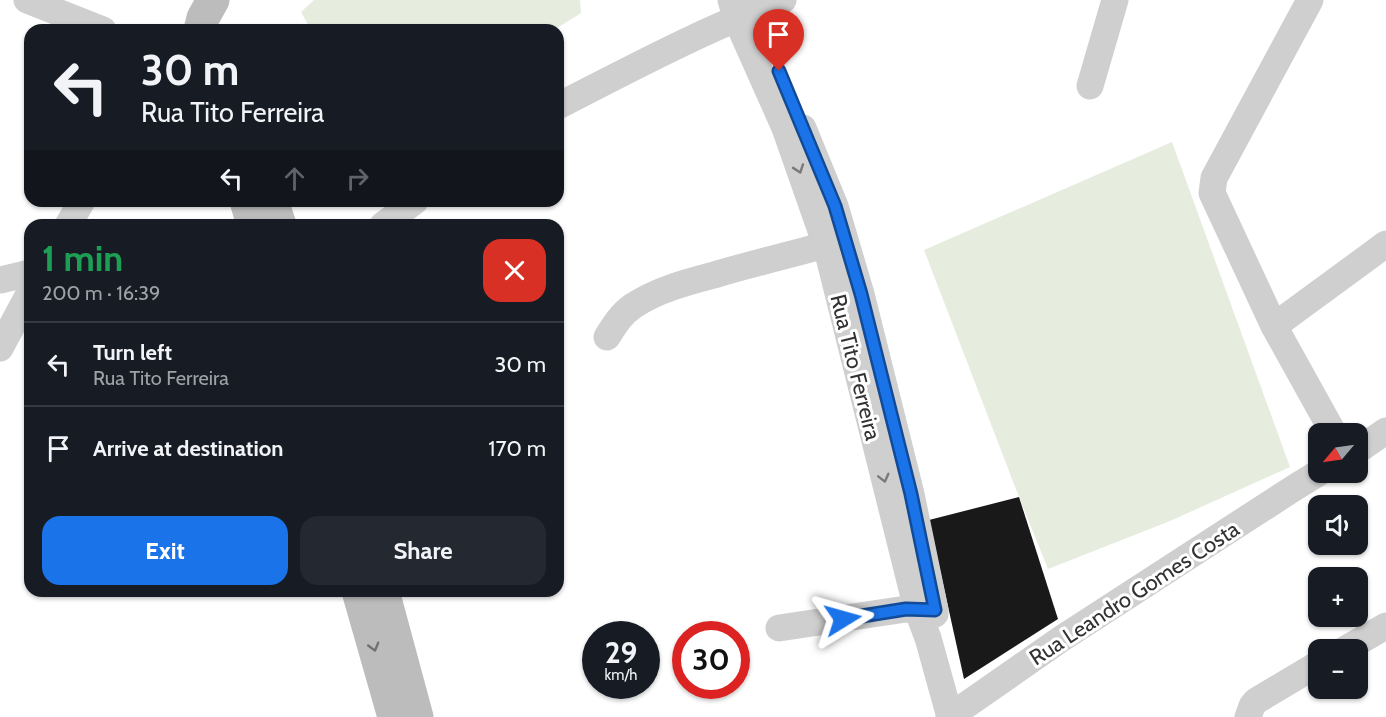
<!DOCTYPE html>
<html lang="en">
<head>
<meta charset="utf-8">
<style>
  body { margin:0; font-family:Cabin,sans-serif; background:#242831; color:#f1f3f6; height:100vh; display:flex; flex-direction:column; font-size:22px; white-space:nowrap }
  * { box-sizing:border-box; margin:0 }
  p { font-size:20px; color:#9ea1a6 }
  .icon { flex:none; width:33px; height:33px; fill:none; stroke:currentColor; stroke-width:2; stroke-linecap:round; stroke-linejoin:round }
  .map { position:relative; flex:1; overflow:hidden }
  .side { position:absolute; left:24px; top:219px; width:540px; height:378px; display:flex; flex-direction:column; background:#171b24; border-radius:18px; box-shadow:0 2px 4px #0004 }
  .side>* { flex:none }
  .guide { position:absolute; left:24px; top:24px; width:540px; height:183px; border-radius:18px; box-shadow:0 2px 4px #0004; background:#171b24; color:#f1f3f6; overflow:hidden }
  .needle { width:39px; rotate:241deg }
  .buttons { position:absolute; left:1308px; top:423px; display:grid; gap:12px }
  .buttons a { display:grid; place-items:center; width:60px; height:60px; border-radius:12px; background:#171b24; box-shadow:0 2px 4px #0004; font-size:30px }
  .speed { position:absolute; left:582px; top:621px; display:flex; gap:12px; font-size:30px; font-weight:700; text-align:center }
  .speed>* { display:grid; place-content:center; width:78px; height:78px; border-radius:50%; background:#171b24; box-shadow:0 2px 4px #0004; line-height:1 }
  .speed small { font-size:15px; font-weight:400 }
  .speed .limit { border:9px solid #d22; background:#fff; color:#111 }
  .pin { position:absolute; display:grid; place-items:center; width:51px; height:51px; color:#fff; margin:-62px -26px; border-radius:50% 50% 50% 0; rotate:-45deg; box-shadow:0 0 6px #0007 }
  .pin .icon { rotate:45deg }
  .me { position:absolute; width:66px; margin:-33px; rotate:82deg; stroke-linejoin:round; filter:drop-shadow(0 0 4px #0008) }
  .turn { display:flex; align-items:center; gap:21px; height:126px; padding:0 18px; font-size:27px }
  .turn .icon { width:78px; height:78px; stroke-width:2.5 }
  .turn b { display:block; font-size:42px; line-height:51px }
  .lanes { display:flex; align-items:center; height:57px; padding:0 18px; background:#0003; justify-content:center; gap:30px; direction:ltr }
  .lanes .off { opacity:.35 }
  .round { display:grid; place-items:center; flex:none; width:63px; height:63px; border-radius:18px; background:#242831 }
  .headline { display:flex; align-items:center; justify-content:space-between; height:102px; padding:0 18px }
  h1 { font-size:36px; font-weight:700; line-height:45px; color:#1e9e55 }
  .action { display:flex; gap:12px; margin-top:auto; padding:12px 18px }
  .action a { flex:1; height:69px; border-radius:18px; background:#1a73e8; color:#fff; font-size:24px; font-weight:700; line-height:69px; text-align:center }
  .action a+a { background:#242831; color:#f1f3f6 }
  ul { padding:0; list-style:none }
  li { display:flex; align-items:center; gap:18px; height:84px; padding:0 18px; border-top:2px solid #363941 }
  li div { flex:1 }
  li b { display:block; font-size:22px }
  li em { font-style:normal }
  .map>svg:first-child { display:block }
  .green { fill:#e6ecde }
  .building { fill:#191919 }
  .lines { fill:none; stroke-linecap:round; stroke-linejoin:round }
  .minor { stroke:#cfcfcf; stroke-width:27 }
  .secondary { stroke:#bcbcbc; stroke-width:33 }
  .oneway { stroke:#797979 }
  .oneway2 { stroke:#707070 }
  .route-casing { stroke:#114b97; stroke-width:15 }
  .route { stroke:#1a73e8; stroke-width:10 }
  .labels { text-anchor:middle; stroke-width:6; stroke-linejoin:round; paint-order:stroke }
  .street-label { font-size:22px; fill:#323232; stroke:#fff }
</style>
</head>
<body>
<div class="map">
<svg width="1386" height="717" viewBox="0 0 1386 717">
  <rect width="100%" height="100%" fill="#fff"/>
  <g class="green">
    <polygon points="314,0 580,0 581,13 554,30 311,30 301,12"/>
    <polygon points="1172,142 1290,467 1170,521 1048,569 1019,497 924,250"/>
  </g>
  <polygon class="building" points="1019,497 1058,619 964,679 929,520"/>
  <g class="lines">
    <g class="minor">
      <polyline points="27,0 103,30"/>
      <polyline points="731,0 736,18 785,128 826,245 917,609 928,638 950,717"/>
      <polyline points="1310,0 1214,178 1212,193 1274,326 1334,434"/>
      <polyline points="1090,86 1115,0"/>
      <path d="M 558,106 C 632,68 705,29 783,0"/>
      <polyline points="803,128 835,206 861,294 911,494 935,610 935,614"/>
      <polyline points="68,225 82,201"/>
      <polyline points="383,225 415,201"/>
      <polyline points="0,280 30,273"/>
      <polyline points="1274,326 1386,244"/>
      <path d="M 607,337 C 614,326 621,314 633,306 C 657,290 687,282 714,275 C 751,264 788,255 826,245"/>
      <polyline points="0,348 30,292"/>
      <polyline points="1358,450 1386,431"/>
      <polyline points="779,628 906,609 933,610"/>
      <polyline points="1344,650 1386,626"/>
      <polyline points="949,717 1061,639 1294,488 1320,472"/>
      <polyline points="1248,717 1252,706 1256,701 1318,664"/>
    </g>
    <g class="secondary">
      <polyline points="200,30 203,18 213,0"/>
      <polyline points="246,201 253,225"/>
      <polyline points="272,201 280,225"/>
      <polyline points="358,591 394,717"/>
      <polyline points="383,591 417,717"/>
    </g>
  </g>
  <defs><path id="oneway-chevron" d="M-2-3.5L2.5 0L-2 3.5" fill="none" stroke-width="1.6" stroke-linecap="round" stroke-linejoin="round" transform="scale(1.5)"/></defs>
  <g class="oneway">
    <use href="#oneway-chevron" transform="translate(799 169) rotate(71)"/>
    <use href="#oneway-chevron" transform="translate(884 478) rotate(76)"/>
  </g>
  <use class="oneway2" href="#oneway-chevron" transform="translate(374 647) rotate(74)"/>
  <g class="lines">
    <g class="route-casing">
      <polyline id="route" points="779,71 835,206 861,294 911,494 935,610 906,609 843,619"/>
    </g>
    <use href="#route" class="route"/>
  </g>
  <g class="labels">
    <g class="street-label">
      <text transform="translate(856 367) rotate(76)" y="8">Rua Tito Ferreira</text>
      <text transform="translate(1134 593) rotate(-33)" y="8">Rua Leandro Gomes Costa</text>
    </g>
  </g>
</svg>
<div class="buttons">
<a><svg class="needle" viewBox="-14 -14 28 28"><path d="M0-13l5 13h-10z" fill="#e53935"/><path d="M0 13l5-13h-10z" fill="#9ea1a6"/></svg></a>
<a><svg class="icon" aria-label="sound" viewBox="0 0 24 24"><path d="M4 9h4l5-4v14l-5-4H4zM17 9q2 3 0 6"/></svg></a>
<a>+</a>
<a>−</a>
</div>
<div class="speed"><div>29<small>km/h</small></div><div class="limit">30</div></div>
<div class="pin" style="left:779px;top:71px;background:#d93025"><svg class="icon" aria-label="arrive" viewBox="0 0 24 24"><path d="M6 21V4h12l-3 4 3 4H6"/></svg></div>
<svg class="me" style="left:843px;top:619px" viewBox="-20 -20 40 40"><path d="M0-17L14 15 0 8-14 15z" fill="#1a73e8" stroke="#fff" stroke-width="4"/></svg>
<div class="guide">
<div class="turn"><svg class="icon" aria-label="left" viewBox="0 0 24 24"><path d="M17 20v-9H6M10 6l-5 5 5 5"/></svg><div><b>30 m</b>Rua Tito Ferreira</div></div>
<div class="lanes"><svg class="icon" aria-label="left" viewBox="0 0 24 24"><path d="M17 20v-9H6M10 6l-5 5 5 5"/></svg><svg class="icon off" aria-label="ahead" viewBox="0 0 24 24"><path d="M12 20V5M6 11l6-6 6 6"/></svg><svg class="icon off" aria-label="right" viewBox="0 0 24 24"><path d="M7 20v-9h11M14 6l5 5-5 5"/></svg></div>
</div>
<section class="side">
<div class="headline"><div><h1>1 min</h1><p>200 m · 16:39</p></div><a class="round" style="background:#d93025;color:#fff"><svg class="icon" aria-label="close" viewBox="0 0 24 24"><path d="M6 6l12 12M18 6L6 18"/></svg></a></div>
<ul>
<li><svg class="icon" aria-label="left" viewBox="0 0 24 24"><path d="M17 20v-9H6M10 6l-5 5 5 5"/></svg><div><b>Turn left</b><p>Rua Tito Ferreira</p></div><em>30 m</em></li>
<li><svg class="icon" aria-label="arrive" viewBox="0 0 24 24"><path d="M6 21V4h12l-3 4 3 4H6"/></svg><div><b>Arrive at destination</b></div><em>170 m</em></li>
</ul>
<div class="action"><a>Exit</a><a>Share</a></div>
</section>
</div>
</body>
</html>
